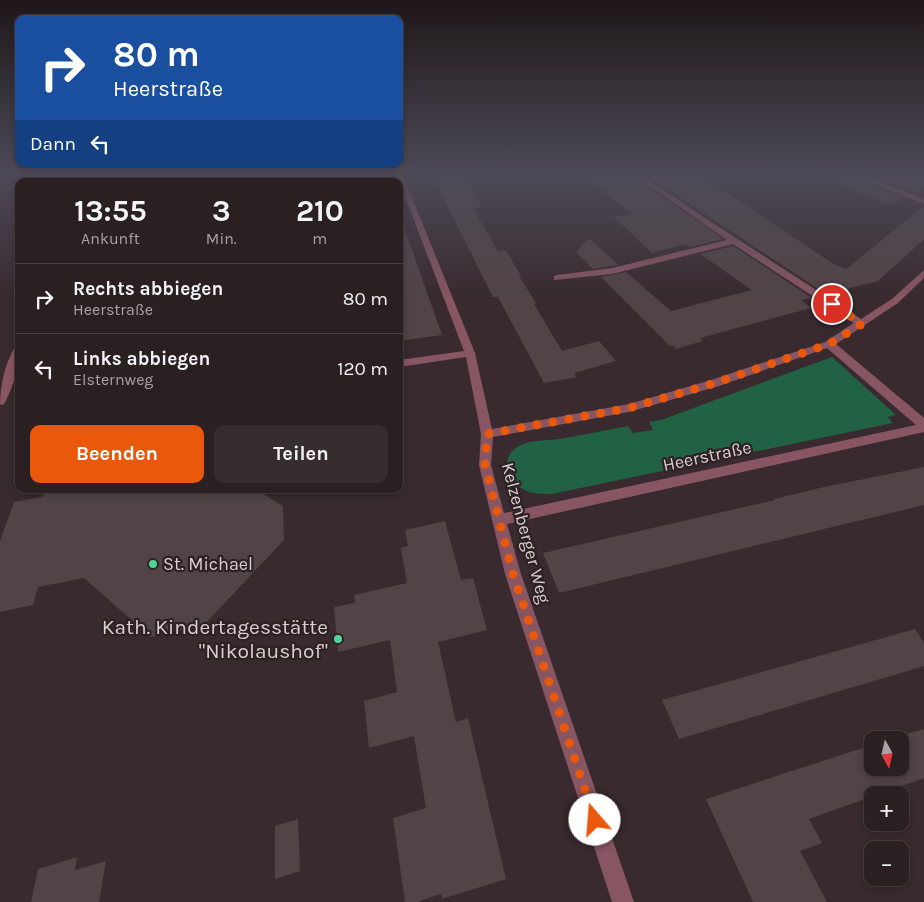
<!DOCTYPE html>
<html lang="de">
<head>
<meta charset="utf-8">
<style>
  body { margin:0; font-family:Karla,sans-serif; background:#362d2f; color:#f1f3f6; height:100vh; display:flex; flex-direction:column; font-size:19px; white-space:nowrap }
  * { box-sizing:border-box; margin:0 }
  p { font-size:16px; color:#a5a3a5 }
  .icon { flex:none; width:28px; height:28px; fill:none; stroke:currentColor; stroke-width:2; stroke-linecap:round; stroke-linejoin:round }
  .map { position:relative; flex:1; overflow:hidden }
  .panel { position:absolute; left:15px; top:178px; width:388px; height:315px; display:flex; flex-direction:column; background:#2a2022; border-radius:10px; box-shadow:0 2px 8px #0003,0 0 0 1px #463e40 }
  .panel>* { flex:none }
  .banner { position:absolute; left:15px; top:15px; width:388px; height:152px; border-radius:10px; box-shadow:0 2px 8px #0003,0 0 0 1px #463e40; background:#1a4fa0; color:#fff; overflow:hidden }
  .needle { width:32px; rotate:172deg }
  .fabs { position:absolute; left:864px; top:731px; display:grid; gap:10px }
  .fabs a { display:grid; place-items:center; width:45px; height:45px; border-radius:10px; background:#2a2022; box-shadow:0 2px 8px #0003,0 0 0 1px #463e40; font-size:25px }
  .pin { position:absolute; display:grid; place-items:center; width:42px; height:42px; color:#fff; margin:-21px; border:2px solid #fff; border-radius:50%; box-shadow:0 1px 5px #0007 }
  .me { position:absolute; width:55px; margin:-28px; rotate:342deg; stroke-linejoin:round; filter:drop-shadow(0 0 4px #0008) }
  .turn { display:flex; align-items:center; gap:18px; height:105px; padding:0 15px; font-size:22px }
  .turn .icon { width:65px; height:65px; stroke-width:2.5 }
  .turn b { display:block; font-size:35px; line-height:42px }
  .then { display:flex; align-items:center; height:48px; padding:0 15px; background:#0003; gap:10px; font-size:19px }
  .eta { display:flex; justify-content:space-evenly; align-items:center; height:85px; text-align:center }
  .eta b { font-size:30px; font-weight:700; line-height:35px }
  .button { display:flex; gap:10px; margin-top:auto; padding:10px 15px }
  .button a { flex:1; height:58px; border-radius:10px; background:#ea580c; color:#fff; font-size:20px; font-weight:700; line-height:58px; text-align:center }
  .button a+a { background:#362d2f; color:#f1f3f6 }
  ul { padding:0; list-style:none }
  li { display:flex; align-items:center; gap:15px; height:70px; padding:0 15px; border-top:1px solid #463e40 }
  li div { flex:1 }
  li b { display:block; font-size:19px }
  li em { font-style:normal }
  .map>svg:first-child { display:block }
  .green { fill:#216144 }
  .building { fill:#514346 }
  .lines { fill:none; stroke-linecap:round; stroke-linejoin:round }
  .minor { fill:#885563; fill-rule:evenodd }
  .route { stroke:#ea580c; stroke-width:9; stroke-dasharray:0 16.2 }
  .poi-dot { fill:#50d398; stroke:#2e2124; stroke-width:2 }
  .labels { text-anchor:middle; stroke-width:4.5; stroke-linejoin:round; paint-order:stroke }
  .street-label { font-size:18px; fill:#d8cfd1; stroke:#2e2124 }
  .poi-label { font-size:18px; fill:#d8cfd1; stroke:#2e2124; text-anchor:start }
  .near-poi-label { font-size:21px; fill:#d8cfd1; stroke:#2e2124; text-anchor:end }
</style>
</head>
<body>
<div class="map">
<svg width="924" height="902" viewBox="0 0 924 902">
  <rect width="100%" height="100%" fill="#382a2e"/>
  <path class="green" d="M 832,357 L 896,415 L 888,417 L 893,423 L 552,494 C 544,494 537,494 529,492 C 508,485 497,458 519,446 C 531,439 547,441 560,439 C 583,435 606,430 628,426 L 633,433 L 653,430 L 649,422 L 661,420 Z"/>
  <g class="building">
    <polygon points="431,173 463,173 467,181 470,181 482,207 473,208 498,251 506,250 521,276 519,276 536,303 534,304 562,351 599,341 616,361 574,373 577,377 544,383 498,297 493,297"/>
    <polygon points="581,173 629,173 723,239 690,247 686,244 652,253 614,217 632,214"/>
    <polygon points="643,173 698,173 832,263 846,269 924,206 924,239 878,281 826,294"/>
    <polygon points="815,173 845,173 904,198 888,204"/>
    <polygon points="863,173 924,173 924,190 915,193"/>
    <polygon points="399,221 402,221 442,335 399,341"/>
    <polygon points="589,238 618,265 593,269 576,252"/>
    <polygon points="733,246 812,298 801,300 811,308 700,338 703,341 676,349 673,345 670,346 601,277 626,272 671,311 752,290 700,254"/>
    <polygon points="924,467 924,505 559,593 543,553 775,500 774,499 824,487"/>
    <polygon points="46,489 255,489 283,506 284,540 203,626 151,637 84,578 38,587 33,605 0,612 0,541 14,502 43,497"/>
    <polygon points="445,521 461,580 473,578 487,630 438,642 456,722 468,718 506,879 442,899 441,894 417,902 405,902 393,818 426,808 414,736 369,748 364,701 397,692 390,640 338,652 334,607 355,603 354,595 407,583 401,548 408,546 405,530"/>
    <polygon points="915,629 924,643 924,666 679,739 662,700"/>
    <polygon points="924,729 924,778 809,819 822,843 800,851 827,902 753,902 706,799 872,745 872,768 900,768 900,740 886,740"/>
    <polygon points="298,819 300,871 275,879 275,826"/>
    <polygon points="77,857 75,870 106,861 99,902 31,902 38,869"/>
  </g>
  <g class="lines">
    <g class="minor">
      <polygon points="106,173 112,173 116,181 110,181"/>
      <path d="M 396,173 L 402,173 L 475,353 L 492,429 L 629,404 L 711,380 L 825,342 L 854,323 L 733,244 L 612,274 L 554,280 L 554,276 L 557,275 L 612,268 L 727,240 L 631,173 L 639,173 L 705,218 L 861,319 L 892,299 L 924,270 L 924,278 L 898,303 L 836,344 L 924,418 L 924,432 L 507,524 L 521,574 L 634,902 L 612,902 L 505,574 L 479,465 L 481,434 L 466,357 L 399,367 L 399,360 L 464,351 ZM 827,348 L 916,425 L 504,513 L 491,465 L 493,437 L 629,412 L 719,386 Z"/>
      <polygon points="847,173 857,173 924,199 924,204"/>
      <path d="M 19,346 C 19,366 14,386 4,404 L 0,405 C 0,386 5,363 15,347 Z"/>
    </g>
  </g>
  <linearGradient id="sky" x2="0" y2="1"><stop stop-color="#1f1719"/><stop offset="0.58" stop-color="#4d4a57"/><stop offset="1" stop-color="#4d4a57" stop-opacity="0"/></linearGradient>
  <rect width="924" height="299" fill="url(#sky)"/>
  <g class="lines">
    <polyline class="route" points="595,820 513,574 485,465 487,434 629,408 715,383 829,344 862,324 832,304"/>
  </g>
  <g class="poi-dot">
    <circle cx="153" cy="564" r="5"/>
    <circle cx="338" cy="639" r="5"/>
  </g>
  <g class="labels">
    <g class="street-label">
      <text transform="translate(707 456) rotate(-12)" y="6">Heerstraße</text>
      <text transform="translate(526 533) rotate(75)" y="6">Kelzenberger Weg</text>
    </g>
    <g class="poi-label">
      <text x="163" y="570">St. Michael</text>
    </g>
    <g class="near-poi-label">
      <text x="328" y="634">Kath. Kindertagesstätte<tspan x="328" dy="24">"Nikolaushof"</tspan></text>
    </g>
  </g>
</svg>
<div class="fabs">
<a><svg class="needle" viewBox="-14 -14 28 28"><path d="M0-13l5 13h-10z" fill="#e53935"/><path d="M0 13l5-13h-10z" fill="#a5a3a5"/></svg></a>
<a>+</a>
<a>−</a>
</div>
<div class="pin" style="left:832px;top:304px;background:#d93025"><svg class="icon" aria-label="arrive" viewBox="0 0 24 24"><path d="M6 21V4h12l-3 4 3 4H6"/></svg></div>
<svg class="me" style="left:595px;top:820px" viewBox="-20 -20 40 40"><circle r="19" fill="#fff"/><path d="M0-13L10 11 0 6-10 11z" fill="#ea580c"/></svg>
<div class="banner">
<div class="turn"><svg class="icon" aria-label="right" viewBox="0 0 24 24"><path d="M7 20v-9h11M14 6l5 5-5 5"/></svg><div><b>80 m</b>Heerstraße</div></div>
<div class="then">Dann<svg class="icon" aria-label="left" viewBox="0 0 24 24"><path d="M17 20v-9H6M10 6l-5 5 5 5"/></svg></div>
</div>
<section class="panel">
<div class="eta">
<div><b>13:55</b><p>Ankunft</p></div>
<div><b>3</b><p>Min.</p></div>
<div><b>210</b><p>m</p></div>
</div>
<ul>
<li><svg class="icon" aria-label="right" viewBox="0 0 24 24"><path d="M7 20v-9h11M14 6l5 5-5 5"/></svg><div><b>Rechts abbiegen</b><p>Heerstraße</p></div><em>80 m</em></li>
<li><svg class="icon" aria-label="left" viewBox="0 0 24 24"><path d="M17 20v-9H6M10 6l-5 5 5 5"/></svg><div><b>Links abbiegen</b><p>Elsternweg</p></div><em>120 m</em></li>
</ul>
<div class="button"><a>Beenden</a><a>Teilen</a></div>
</section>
</div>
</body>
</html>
